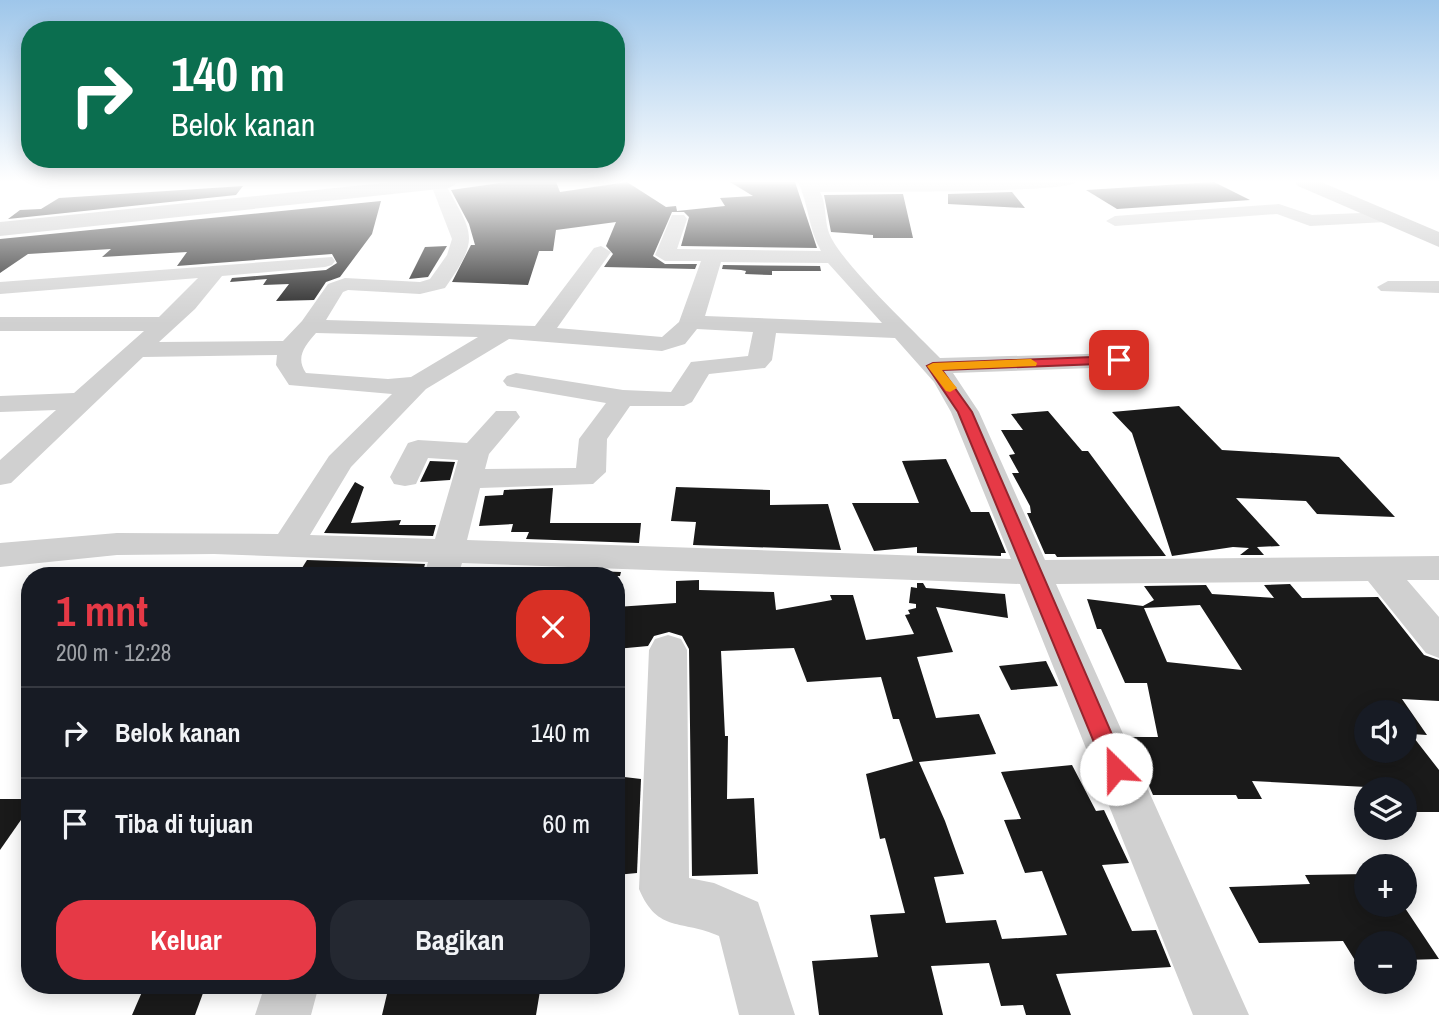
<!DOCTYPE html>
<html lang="id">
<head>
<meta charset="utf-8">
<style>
  body { margin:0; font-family:"Archivo Narrow",sans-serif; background:#242831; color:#f1f3f6; height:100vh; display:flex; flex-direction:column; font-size:26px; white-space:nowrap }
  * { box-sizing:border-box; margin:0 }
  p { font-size:23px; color:#9ea1a6 }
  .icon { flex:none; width:38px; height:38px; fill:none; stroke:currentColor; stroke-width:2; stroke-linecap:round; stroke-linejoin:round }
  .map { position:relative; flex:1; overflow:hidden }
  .sheet { position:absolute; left:21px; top:567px; width:604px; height:427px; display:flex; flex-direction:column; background:#171b24; border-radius:28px; box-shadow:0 4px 18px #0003 }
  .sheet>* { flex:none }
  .banner { position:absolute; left:21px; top:21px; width:604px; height:147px; border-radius:28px; box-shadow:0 4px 18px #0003; background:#0b6e4f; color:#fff; overflow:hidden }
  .fabs { position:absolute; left:1354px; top:700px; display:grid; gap:14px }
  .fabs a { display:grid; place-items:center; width:63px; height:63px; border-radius:50%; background:#171b24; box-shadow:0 4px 18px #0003; font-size:35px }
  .pin { position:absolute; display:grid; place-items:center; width:60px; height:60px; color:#fff; margin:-30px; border-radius:14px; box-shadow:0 4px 10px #0006 }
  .me { position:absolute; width:77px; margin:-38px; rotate:337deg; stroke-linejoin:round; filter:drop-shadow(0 0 5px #0008) }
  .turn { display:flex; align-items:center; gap:24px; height:147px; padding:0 35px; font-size:32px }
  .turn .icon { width:91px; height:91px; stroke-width:2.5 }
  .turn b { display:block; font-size:49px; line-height:60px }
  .round { display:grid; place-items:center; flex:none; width:74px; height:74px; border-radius:28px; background:#242831 }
  .head { display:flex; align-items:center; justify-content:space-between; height:119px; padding:0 35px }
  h1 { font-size:42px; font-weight:700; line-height:52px; color:#e63946 }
  .primary-button { display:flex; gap:14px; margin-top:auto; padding:14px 35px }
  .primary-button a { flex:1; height:80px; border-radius:28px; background:#e63946; color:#fff; font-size:28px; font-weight:700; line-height:80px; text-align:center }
  .primary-button a+a { background:#242831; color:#f1f3f6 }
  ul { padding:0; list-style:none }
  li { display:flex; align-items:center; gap:21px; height:91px; padding:0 35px; border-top:2px solid #363941 }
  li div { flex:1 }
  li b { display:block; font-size:26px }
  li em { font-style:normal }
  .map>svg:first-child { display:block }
  .building { fill:#1a1a1a; fill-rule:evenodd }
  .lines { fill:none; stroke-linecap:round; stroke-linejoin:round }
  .street { fill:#d0d0d0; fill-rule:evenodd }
  .secondary { fill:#bdbdbd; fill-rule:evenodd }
  .route { fill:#e63946; stroke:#96252e; stroke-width:2 }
  .slow { fill:#f59e0b }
</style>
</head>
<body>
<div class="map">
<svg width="1439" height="1015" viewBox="0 0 1439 1015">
  <rect width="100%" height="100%" fill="#fff"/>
  <g class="building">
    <polygon points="507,182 556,182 560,192 627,182 666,207 676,206 677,211 725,206 720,198 753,196 730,182 795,182 817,248 681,246 689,217 684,212 672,212 653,256 665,264 697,264 695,269 604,267 613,254 606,246 616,222 556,230 553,251 539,251 528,285 452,282 471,245 475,245 469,224 451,190"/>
    <polygon points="1214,182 1250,200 1117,209 1086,190"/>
    <polygon points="243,186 236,195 8,219 20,210 41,209 59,198"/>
    <polygon points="1012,192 1025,208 948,204 948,194"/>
    <polygon points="903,194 913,238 873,238 873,235 831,232 824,195"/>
    <polygon points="381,201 372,234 340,277 326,282 314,300 276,301 289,284 263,285 267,279 230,282 232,278 326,270 337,263 332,254 177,266 187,252 102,257 111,249 28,254 0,273 0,239"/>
    <polygon points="447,246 428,277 409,279 425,247"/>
    <polygon points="723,265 820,266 821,271 772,271 772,275 745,274 746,271 741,270 722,269"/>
    <polygon points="1179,406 1222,450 1339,457 1395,517 1317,514 1306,501 1236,498 1280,546 1257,547 1264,555 1240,555 1249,548 1233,547 1172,556 1132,433 1112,412"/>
    <polygon points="1048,411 1082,451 1088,451 1166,556 1057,557 1055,554 1045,554 1027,513 1031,513 1030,506 1012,473 1019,473 1009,455 1015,454 1001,430 1023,430 1011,414"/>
    <polygon points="946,459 971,512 989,512 1006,553 1001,553 1001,556 917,553 917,547 874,551 852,503 919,503 902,461"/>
    <polygon points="430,461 455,462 450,480 420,482"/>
    <polygon points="355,482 364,487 351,523 401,520 399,525 436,525 433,536 324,533"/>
    <polygon points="676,487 770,490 770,505 828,504 841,550 693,545 696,522 671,521"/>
    <polygon points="553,488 550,523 641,523 639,543 526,539 529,532 511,532 513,524 479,526 485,496 503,495 504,490"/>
    <polygon points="307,560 425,564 422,576 297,576"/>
    <polygon points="516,568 621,572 620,576 513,576"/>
    <polygon points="699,580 699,590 774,592 776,610 832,600 830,595 853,595 866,640 914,634 905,615 910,614 908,610 916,608 916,604 909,603 911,587 917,588 917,583 923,583 926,588 1005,594 1008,618 936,607 953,652 917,657 936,718 979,714 996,754 919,762 945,821 964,874 934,877 946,923 996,920 1002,939 1067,935 1042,871 1025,873 1004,820 1021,819 1001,772 1072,765 1096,811 1104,810 1129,863 1102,865 1132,931 1156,930 1171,967 1056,974 1071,1015 1026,1015 1023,1005 1001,1006 989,963 931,966 943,1015 819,1015 812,961 878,957 870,915 905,913 885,838 880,839 866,774 913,761 899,719 893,719 881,677 807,682 794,648 721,651 725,736 728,736 727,799 754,798 758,874 692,876 689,649 682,636 669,632 654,636 648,646 616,649 616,607 676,603 676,581"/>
    <path d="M 1290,584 L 1302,598 L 1378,597 L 1424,655 L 1439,660 L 1439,701 L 1402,699 L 1427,735 L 1411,734 L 1439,770 L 1439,812 L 1405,812 L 1405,789 L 1252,781 L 1262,799 L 1238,799 L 1236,795 L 1153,795 L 1128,737 L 1158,737 L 1147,683 L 1125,683 L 1101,629 L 1097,629 L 1087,599 L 1143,606 L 1154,600 L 1144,586 L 1206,585 L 1212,594 L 1274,598 L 1264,585 ZM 1200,605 L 1242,670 L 1167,662 L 1144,608 ZM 1367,712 L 1405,712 L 1405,751 L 1367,751 Z"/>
    <polygon points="1046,661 1058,686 1011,690 999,666"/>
    <polygon points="616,776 641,779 637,873 616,875"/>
    <polygon points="0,799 30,799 30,807 0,850"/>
    <polygon points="1367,874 1367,905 1403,905 1439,959 1405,960 1405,943 1367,943 1367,961 1356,962 1343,941 1259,943 1229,887 1310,884 1305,875"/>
    <polygon points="145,985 206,985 195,1015 132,1015"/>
    <polygon points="394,985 541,985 536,1015 382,1015 387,994 392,994"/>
  </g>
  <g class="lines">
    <g class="street">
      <path d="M 430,182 L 444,182 C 473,234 481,237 445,288 L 420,294 L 348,290 L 343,292 L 326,320 L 535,326 L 594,248 L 601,246 L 611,252 L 557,328 L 662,337 L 679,322 L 701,261 L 665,261 L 655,255 L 672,215 L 684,215 L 687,219 L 677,249 L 821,251 C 808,228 809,205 798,182 L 1076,182 C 1067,194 852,191 820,192 C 827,205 824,219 829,233 C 840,262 915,332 940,358 L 1119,353 L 1128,355 L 1131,360 L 1128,365 L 1119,367 L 953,373 L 979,412 L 1045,560 L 1439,556 L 1439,580 L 1407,580 L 1439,617 L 1439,658 L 1426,653 L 1368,581 L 1056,584 L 1249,1015 L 1193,1015 L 1020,584 L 462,563 L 458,576 L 424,576 L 428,562 L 214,554 L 117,555 L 0,567 L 0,543 L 117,533 L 278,534 L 329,456 L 392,394 L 289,385 L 276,365 L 277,355 L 143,357 L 11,483 L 0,485 L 0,460 L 56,410 L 0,412 L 0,396 L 74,393 L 144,331 L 0,331 L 0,317 L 159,317 L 198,278 L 0,294 L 0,282 L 332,257 L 335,261 L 332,265 L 325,267 L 222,276 L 195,309 L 159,342 L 283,341 L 302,321 L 328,284 L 345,278 L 420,282 L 430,279 L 447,255 L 452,239 ZM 721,262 L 828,263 L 882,323 L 705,316 ZM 697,329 L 753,332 L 748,356 L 691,362 L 671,392 L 623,390 L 516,373 L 507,376 L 503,381 L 507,386 L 606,403 L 579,439 L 576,468 L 485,469 L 489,454 L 520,417 L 516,411 L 496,411 L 467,443 L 418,440 L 408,443 L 390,477 L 394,484 L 405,486 L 416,484 L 428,458 L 458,460 L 435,539 L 310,535 L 351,467 L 426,389 L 509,339 L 662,351 L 685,344 ZM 316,333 L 478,337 L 411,377 L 388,379 L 306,373 C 295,357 305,346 316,333 ZM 776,333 L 895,338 L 934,382 L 951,412 L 1011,559 L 467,540 L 480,488 L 593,484 L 606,472 L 607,439 L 630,406 L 684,406 L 692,402 L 709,374 L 765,368 L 772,360 Z"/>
      <polygon points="1279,204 1312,215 1386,212 1395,217 1386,222 1310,226 1277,214 1115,226 1106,221 1115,216"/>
      <polygon points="1388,281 1439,281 1439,293 1381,291 1377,287"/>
      <path d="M 668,635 L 681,639 L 687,650 L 689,878 L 714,883 L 758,902 L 795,1015 L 739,1015 L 719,936 C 682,919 658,934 639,889 L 649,650 L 655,639 Z"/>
      <polygon points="265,985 319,985 311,1015 255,1015"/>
    </g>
    <g class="secondary">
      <polygon points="394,182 459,182 449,188 0,236 0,222"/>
      <polygon points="1295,182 1321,182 1439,232 1439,247 1298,186"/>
    </g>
  </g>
  <linearGradient id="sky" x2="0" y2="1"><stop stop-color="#9ec6ea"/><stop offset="0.56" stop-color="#fff"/><stop offset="1" stop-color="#fff" stop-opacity="0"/></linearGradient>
  <rect width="1439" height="324" fill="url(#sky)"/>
  <polygon class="route" points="1119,356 1124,357 1124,363 942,370 972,412 1127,769 1123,776 1116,779 1108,776 1105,769 958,412 927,366 933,363"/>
  <polygon class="slow" points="1031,359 1037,363 1036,366 942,370 957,388 950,392 946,391 927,366 933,363"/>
</svg>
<div class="fabs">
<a><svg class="icon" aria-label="sound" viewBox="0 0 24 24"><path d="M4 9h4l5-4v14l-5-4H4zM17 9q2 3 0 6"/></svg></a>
<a><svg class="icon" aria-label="layers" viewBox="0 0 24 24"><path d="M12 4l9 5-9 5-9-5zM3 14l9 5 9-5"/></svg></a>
<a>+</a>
<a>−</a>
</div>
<div class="pin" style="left:1119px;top:360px;background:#d93025"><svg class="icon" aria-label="arrive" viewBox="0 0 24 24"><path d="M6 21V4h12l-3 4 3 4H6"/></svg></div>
<svg class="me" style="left:1116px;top:769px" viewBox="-20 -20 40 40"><circle r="19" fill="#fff"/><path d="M0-13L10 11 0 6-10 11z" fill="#e63946"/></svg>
<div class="banner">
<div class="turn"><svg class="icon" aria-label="right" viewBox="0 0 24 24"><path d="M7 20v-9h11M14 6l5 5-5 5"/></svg><div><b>140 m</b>Belok kanan</div></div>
</div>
<section class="sheet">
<div class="head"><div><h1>1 mnt</h1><p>200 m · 12:28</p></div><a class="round" style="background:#d93025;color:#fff"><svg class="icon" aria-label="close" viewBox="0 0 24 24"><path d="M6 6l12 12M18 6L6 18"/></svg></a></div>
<ul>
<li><svg class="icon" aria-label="right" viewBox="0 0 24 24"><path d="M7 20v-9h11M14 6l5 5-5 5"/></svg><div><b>Belok kanan</b></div><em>140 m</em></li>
<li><svg class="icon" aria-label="arrive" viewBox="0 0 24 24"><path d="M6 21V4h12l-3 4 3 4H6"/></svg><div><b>Tiba di tujuan</b></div><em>60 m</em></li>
</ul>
<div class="primary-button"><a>Keluar</a><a>Bagikan</a></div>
</section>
</div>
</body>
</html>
